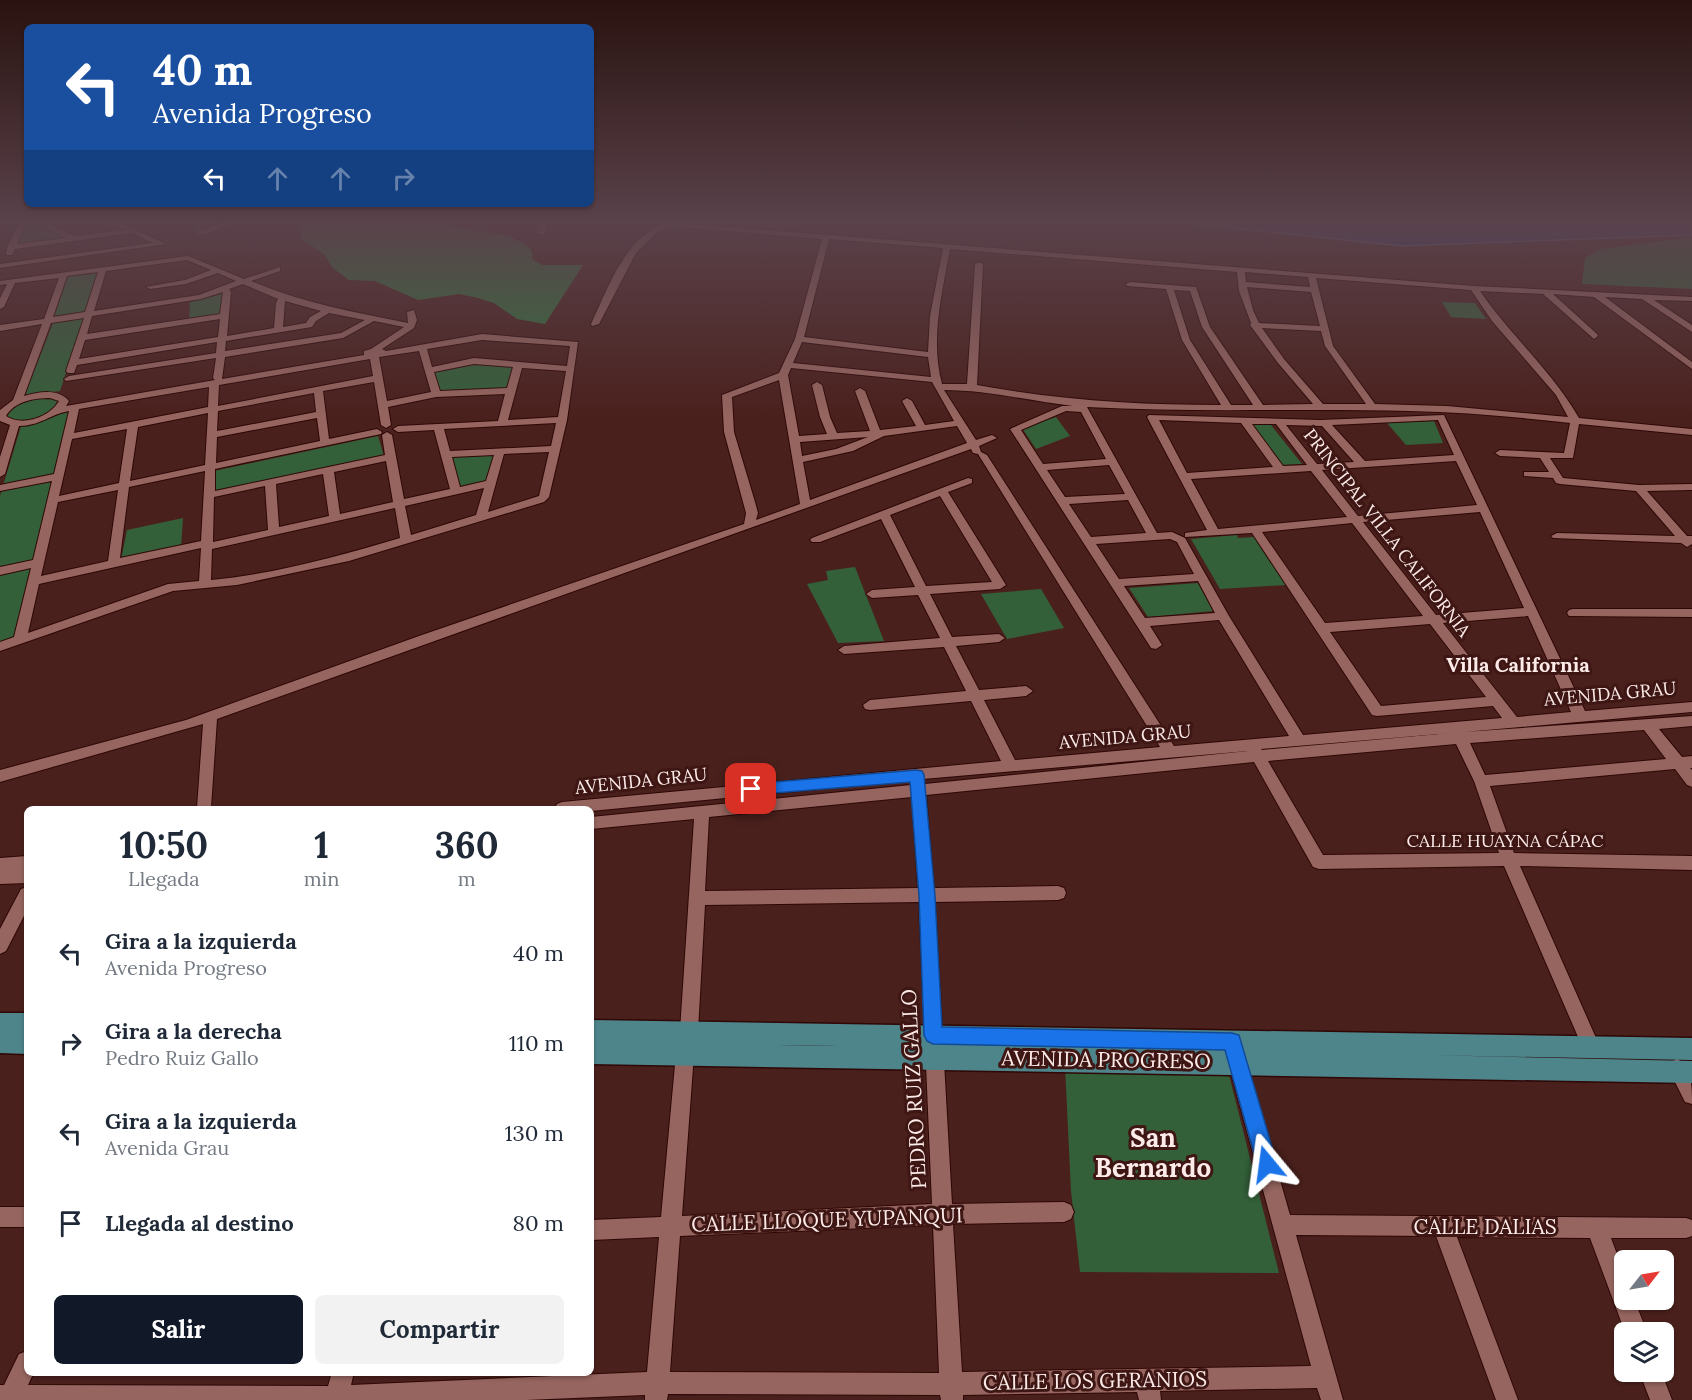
<!DOCTYPE html>
<html lang="es">
<head>
<meta charset="utf-8">
<style>
  body { margin:0; font-family:Lora,serif; background:#f2f2f3; color:#1f2937; height:100vh; display:flex; flex-direction:column; font-size:22px; white-space:nowrap }
  * { box-sizing:border-box; margin:0 }
  p { font-size:20px; color:#747a83 }
  .icon { flex:none; width:33px; height:33px; fill:none; stroke:currentColor; stroke-width:2; stroke-linecap:round; stroke-linejoin:round }
  .map { position:relative; flex:1; overflow:hidden }
  .drawer { position:absolute; left:24px; top:806px; width:570px; height:570px; display:flex; flex-direction:column; background:#fff; border-radius:9px; box-shadow:0 2px 4px #0004 }
  .drawer>* { flex:none }
  .top-card { position:absolute; left:24px; top:24px; width:570px; height:183px; border-radius:9px; box-shadow:0 2px 4px #0004; background:#1a4fa0; color:#fff; overflow:hidden }
  .needle { width:39px; rotate:59deg }
  .fabs { position:absolute; left:1614px; top:1250px; display:grid; gap:12px }
  .fabs a { display:grid; place-items:center; width:60px; height:60px; border-radius:9px; background:#fff; box-shadow:0 2px 4px #0004; font-size:30px }
  .pin { position:absolute; display:grid; place-items:center; width:51px; height:51px; color:#fff; margin:-26px; border-radius:12px; box-shadow:0 3px 9px #0006 }
  .me { position:absolute; width:66px; margin:-33px; rotate:344deg; stroke-linejoin:round; filter:drop-shadow(0 0 4px #0008) }
  .turn { display:flex; align-items:center; gap:21px; height:126px; padding:0 30px; font-size:27px }
  .turn .icon { width:78px; height:78px; stroke-width:2.5 }
  .turn b { display:block; font-size:42px; line-height:51px }
  .lanes { display:flex; align-items:center; height:57px; padding:0 30px; background:#0003; justify-content:center; gap:30px; direction:ltr }
  .lanes .off { opacity:.35 }
  .eta { display:flex; justify-content:space-evenly; align-items:center; height:102px; text-align:center }
  .eta b { font-size:36px; font-weight:700; line-height:42px }
  .primary-button { display:flex; gap:12px; margin-top:auto; padding:12px 30px }
  .primary-button a { flex:1; height:69px; border-radius:9px; background:#111827; color:#fff; font-size:24px; font-weight:700; line-height:69px; text-align:center }
  .primary-button a+a { background:#f2f2f3; color:#1f2937 }
  ul { padding:0; list-style:none }
  li { display:flex; align-items:center; gap:18px; height:90px; padding:0 30px }
  li div { flex:1 }
  li b { display:block; font-size:22px }
  li em { font-style:normal }
  .map>svg:first-child { display:block }
  .green { fill:#336039 }
  .forest { fill:#31743d }
  .water { fill:#263b7a; stroke:#66709b; stroke-width:1.5 }
  .lines { fill:none; stroke-linecap:round; stroke-linejoin:round }
  .minor-casing { stroke:#2e0706; stroke-width:2 }
  .major-casing { stroke:#2e0706; stroke-width:3 }
  .minor { fill:#96655f; fill-rule:evenodd }
  .major { fill:#4d858b; fill-rule:evenodd }
  .route { fill:#1a73e8; stroke:#114b97; stroke-width:1.5 }
  .labels { text-anchor:middle; stroke-width:6; stroke-linejoin:round; paint-order:stroke }
  .street-label { font-size:18px; fill:#fcebe9; stroke:#3e1613 }
  .neighbourhood-label { font-size:20px; font-weight:bold; fill:#fcebe9; stroke:#3e1613 }
  .near-street-label { font-size:21px; fill:#fcebe9; stroke:#3e1613 }
  .near-quarter-label { font-size:26px; font-weight:bold; fill:#fcebe9; stroke:#3e1613 }
</style>
</head>
<body>
<div class="map">
<svg width="1692" height="1400" viewBox="0 0 1692 1400">
  <rect width="100%" height="100%" fill="#4a201c"/>
  <g class="green">
    <polygon points="26,223 37,223 70,239 16,245"/>
    <polygon points="1692,237 1692,289 1582,284 1585,258 1601,249"/>
    <polygon points="98,272 85,313 54,317 68,276"/>
    <polygon points="222,294 225,294 222,313 189,319 190,302"/>
    <polygon points="1442,302 1475,303 1486,319 1451,317"/>
    <polygon points="84,318 60,391 25,395 53,323"/>
    <polygon points="476,364 513,366 507,390 441,393 433,371"/>
    <path d="M 48,397 L 58,401 L 58,404 C 46,418 23,427 6,416 C 13,401 33,399 48,397 Z"/>
    <polygon points="69,410 14,641 0,645 0,496 21,426"/>
    <polygon points="1056,417 1070,436 1036,449 1022,428"/>
    <polygon points="1434,421 1443,443 1406,445 1387,423"/>
    <polygon points="1252,424 1271,425 1302,464 1281,465"/>
    <polygon points="378,436 384,456 214,492 214,471"/>
    <polygon points="495,454 488,482 461,489 451,457"/>
    <polygon points="183,518 181,547 121,560 127,530"/>
    <polygon points="1237,535 1238,538 1254,537 1286,585 1220,589 1191,539"/>
    <polygon points="855,567 884,641 838,643 807,584 828,580 826,571"/>
    <polygon points="1198,583 1213,611 1148,617 1129,588"/>
    <polygon points="1041,589 1064,628 1007,639 981,594"/>
    <polygon points="1065,1066 1228,1071 1279,1273 1080,1272 1071,1191"/>
  </g>
  <path class="forest" d="M 305,223 L 447,223 C 475,235 510,227 532,251 L 532,259 L 542,265 L 583,265 L 545,324 L 517,319 L 494,303 L 478,298 L 459,294 L 418,300 L 375,281 L 349,280 L 333,268 L 324,254 L 301,239 L 301,230 Z"/>
  <polygon class="water" points="1186,223 1692,223 1692,235 1402,246"/>
  <g class="lines">
    <g class="minor-casing">
      <g id="minor">
        <polygon points="19,223 27,223 17,244 66,238 39,223 47,223 75,236 125,230 111,223 120,223 166,244 0,268 0,264 153,243 132,233 15,249 12,255 6,255 7,247"/>
        <polygon points="223,223 233,223 204,235 193,232"/>
        <polygon points="542,223 549,223 545,233 541,235 537,233"/>
        <path d="M 650,223 L 675,223 L 1474,286 L 1692,297 L 1692,301 L 1654,300 L 1692,325 L 1692,332 L 1642,299 L 1605,297 L 1692,362 L 1692,369 L 1594,297 L 1553,294 L 1597,334 L 1598,336 L 1594,339 L 1543,294 L 1480,291 C 1510,335 1552,371 1579,418 L 1692,429 L 1692,435 L 1579,424 L 1573,458 L 1550,458 L 1563,478 L 1639,485 L 1692,484 L 1692,490 L 1647,491 L 1687,536 L 1692,536 L 1692,544 L 1687,547 L 1681,543 L 1553,538 L 1551,536 L 1557,533 L 1675,536 L 1636,491 L 1560,484 L 1556,483 L 1553,478 L 1524,476 L 1524,472 L 1549,472 L 1540,458 L 1500,456 L 1495,453 L 1500,450 L 1564,453 L 1570,423 C 1517,417 1463,412 1410,411 C 1302,408 1195,413 1087,407 L 1157,533 L 1172,532 L 1185,538 L 1229,616 L 1303,735 L 1502,718 L 1493,706 L 1377,716 L 1372,715 L 1252,533 L 1185,537 L 1185,533 L 1207,530 L 1147,417 L 1149,415 L 1320,420 L 1444,415 L 1585,711 L 1692,702 L 1692,712 L 1464,732 L 1692,716 L 1692,726 L 1659,729 L 1682,757 L 1692,756 L 1692,768 L 1690,768 L 1692,770 L 1692,787 L 1687,785 L 1675,769 L 1490,786 L 1514,853 L 1692,856 L 1692,870 L 1520,866 L 1600,1047 L 1597,1053 L 1591,1056 L 1585,1053 L 1504,866 L 1319,869 L 1313,867 L 1254,762 L 926,795 L 934,888 L 1058,886 L 1064,888 L 1066,893 L 1064,898 L 1058,900 L 935,902 L 952,1204 L 1064,1202 L 1071,1205 L 1074,1212 L 1071,1219 L 1064,1222 L 953,1224 L 962,1372 L 1311,1366 L 1227,1058 L 1230,1052 L 1236,1049 L 1242,1052 L 1245,1058 L 1290,1215 L 1686,1218 L 1692,1220 L 1692,1236 L 1686,1238 L 1611,1238 L 1624,1273 L 1624,1299 L 1634,1299 L 1647,1332 L 1625,1332 L 1590,1238 L 1457,1237 L 1518,1400 L 1496,1400 L 1436,1236 L 1296,1235 L 1343,1400 L 1321,1400 L 1317,1388 L 1160,1391 L 1161,1400 L 1139,1400 L 1137,1392 L 963,1395 L 963,1400 L 941,1400 L 940,1395 L 668,1394 L 667,1400 L 645,1400 L 645,1395 L 526,1400 L 0,1400 L 0,1385 L 4,1385 L 19,1354 L 27,1351 L 27,1372 L 34,1372 L 28,1385 L 328,1386 L 332,1372 L 354,1372 L 351,1385 L 647,1372 L 659,1237 L 591,1240 L 591,1220 L 661,1217 L 676,1054 L 679,1048 L 685,1045 L 691,1048 L 694,1054 L 682,1216 L 932,1204 L 919,902 L 705,905 L 698,1031 L 695,1037 L 689,1040 L 683,1037 L 680,1031 L 694,819 L 591,829 L 591,817 L 911,785 L 912,780 L 591,811 L 591,808 L 555,808 L 557,804 L 562,802 L 1001,761 L 971,701 L 870,710 L 865,709 L 863,705 L 870,700 L 966,691 L 944,647 L 844,654 L 838,650 L 844,646 L 940,638 L 918,595 L 872,598 L 866,594 L 872,590 L 915,587 L 881,519 L 820,542 L 812,542 L 810,540 L 812,538 L 968,478 L 972,479 L 972,483 L 948,492 L 1006,585 L 1000,589 L 930,594 L 952,637 L 999,634 L 1005,638 L 999,642 L 956,646 L 979,690 L 1026,686 L 1033,691 L 1026,696 L 984,700 L 1015,760 L 1160,747 L 978,454 L 973,453 L 971,449 L 217,719 L 211,808 L 197,808 L 203,724 L 0,782 L 0,770 L 186,720 L 419,636 L 744,524 L 746,513 L 724,432 L 722,395 L 779,373 L 795,339 L 822,239 L 669,226 L 657,232 L 636,253 L 599,324 L 592,326 L 591,324 C 607,291 623,241 660,226 ZM 829,239 L 943,248 L 930,316 L 928,352 L 804,337 ZM 950,249 L 1237,272 L 1239,291 L 1251,323 L 1250,325 L 1278,363 L 1313,404 L 1263,405 L 1210,327 L 1196,287 L 1130,282 L 1126,284 L 1127,286 L 1166,289 L 1182,340 L 1221,405 C 1138,405 1058,400 977,385 L 983,264 L 979,262 L 975,264 L 967,384 L 942,384 C 930,339 942,294 950,249 ZM 1245,272 L 1308,277 L 1310,287 L 1246,282 ZM 1316,278 L 1471,290 L 1492,321 L 1556,395 L 1568,417 L 1447,406 L 1375,404 L 1333,346 ZM 1247,287 L 1311,292 L 1320,326 L 1259,323 L 1253,310 ZM 1174,290 L 1190,291 L 1202,327 L 1253,405 L 1231,405 L 1190,340 ZM 1262,328 L 1321,331 L 1325,346 L 1366,404 L 1323,404 L 1284,359 ZM 802,342 L 928,357 L 931,377 L 793,363 ZM 791,368 L 932,382 L 954,421 L 925,425 L 912,401 L 907,398 L 902,401 L 916,426 L 880,430 L 865,391 L 860,388 L 855,391 L 870,431 L 837,433 L 830,417 L 822,385 L 817,382 L 812,385 L 820,417 L 827,434 L 799,436 L 788,375 ZM 779,380 L 800,504 L 756,520 L 758,513 L 755,502 L 734,432 L 732,397 ZM 944,390 C 987,390 1030,401 1073,406 L 1062,406 L 1010,429 L 1137,626 L 1151,648 L 1156,649 L 1162,645 L 1150,626 L 1219,620 L 1289,736 L 1174,746 L 987,455 L 981,452 L 979,446 L 997,438 L 992,435 L 976,440 ZM 1066,411 L 1081,412 L 1106,459 L 1043,464 L 1021,430 ZM 1159,420 L 1241,423 L 1273,467 L 1187,473 ZM 1438,420 L 1454,455 L 1365,461 L 1332,425 ZM 1252,424 L 1276,424 L 1307,465 L 1283,466 ZM 1286,425 L 1322,426 L 1354,462 L 1317,464 ZM 957,426 L 967,443 L 810,500 L 803,462 L 853,451 L 884,436 ZM 868,437 L 836,449 L 802,456 L 800,442 ZM 1456,461 L 1477,505 L 1358,516 L 1322,470 ZM 1109,465 L 1125,494 L 1065,497 L 1047,470 ZM 1311,471 L 1347,517 L 1218,529 L 1191,479 ZM 940,496 L 992,582 L 926,586 L 890,515 ZM 1128,500 L 1146,533 L 1091,537 L 1069,504 ZM 1480,512 L 1524,608 L 1436,615 L 1363,522 ZM 1352,523 L 1423,616 L 1325,623 L 1262,532 ZM 1170,539 L 1177,542 L 1194,574 L 1119,579 L 1096,544 ZM 1198,581 L 1215,613 L 1145,618 L 1124,586 ZM 1528,616 L 1571,712 L 1517,717 L 1443,623 ZM 1430,624 L 1486,697 L 1381,706 L 1330,632 ZM 1644,730 L 1666,759 L 1485,775 L 1470,743 ZM 1451,733 L 1262,750 L 1261,749 ZM 1456,744 L 1474,781 L 1499,853 L 1323,855 L 1268,761 ZM 1248,751 L 925,784 L 923,779 ZM 912,797 L 918,888 L 705,891 L 709,817 ZM 933,1225 L 939,1373 L 670,1372 L 680,1236 Z"/>
        <path d="M 188,256 L 244,279 L 280,267 L 280,271 L 251,281 C 302,303 354,312 408,323 L 407,312 L 414,310 L 417,320 L 414,328 L 382,349 L 386,351 L 482,334 L 578,342 L 567,420 L 549,497 L 544,502 L 349,561 L 237,585 L 173,591 L 0,651 L 0,642 L 14,637 L 31,568 L 0,575 L 0,567 L 33,560 L 52,481 L 0,491 L 0,485 L 54,474 L 69,411 C 51,414 40,426 19,426 L 5,474 L 0,477 L 0,457 L 10,425 L 0,421 L 0,410 L 13,400 L 42,324 L 0,331 L 0,325 L 44,319 L 59,278 L 15,283 L 4,307 L 0,309 L 0,298 L 7,284 L 0,285 L 0,281 ZM 187,260 L 211,270 L 185,280 L 146,287 L 150,289 L 186,284 L 218,273 L 236,281 L 199,295 L 94,311 L 106,271 ZM 98,272 L 85,312 L 53,317 L 67,276 ZM 243,284 L 278,299 L 276,303 L 274,328 L 227,336 L 231,292 L 229,289 ZM 223,292 L 220,314 L 87,334 L 92,316 L 201,299 ZM 285,301 L 321,311 L 310,317 L 306,323 L 283,327 ZM 329,313 L 365,320 L 341,333 L 225,351 L 226,341 L 312,327 L 316,321 ZM 84,318 L 66,371 L 68,373 L 74,373 L 77,365 L 217,342 L 216,353 L 69,376 L 64,379 L 66,381 L 216,358 L 213,378 L 215,380 L 66,406 L 69,401 C 58,388 39,392 24,396 L 51,323 ZM 220,319 L 218,337 L 79,359 L 85,340 ZM 374,321 L 404,327 L 371,349 L 364,351 L 364,355 L 222,379 L 225,357 L 343,338 ZM 482,340 L 570,346 L 567,366 L 474,358 L 432,367 L 427,349 ZM 419,351 L 431,392 L 387,401 L 379,357 ZM 370,359 L 373,376 L 218,406 L 219,385 ZM 474,364 L 513,367 L 507,388 L 440,391 L 434,372 ZM 522,368 L 566,371 L 558,417 L 508,420 ZM 374,382 L 381,425 L 386,428 L 391,425 L 388,407 L 436,397 L 505,394 L 498,421 L 398,426 L 393,429 L 398,432 L 434,430 L 450,489 L 404,499 L 392,435 L 387,432 L 382,435 L 385,455 L 215,491 L 215,469 L 381,434 L 382,432 L 377,429 L 329,439 L 323,391 ZM 209,387 L 208,407 L 74,433 L 79,409 ZM 314,393 L 316,412 L 217,431 L 218,411 ZM 50,398 L 59,401 C 50,417 22,427 6,416 C 15,401 34,398 50,398 ZM 208,413 L 205,465 L 130,481 L 138,427 ZM 317,418 L 320,441 L 216,463 L 217,437 ZM 556,423 L 551,446 L 450,451 L 444,429 ZM 127,429 L 119,483 L 59,496 L 72,439 ZM 549,452 L 539,496 L 488,512 L 504,454 ZM 494,455 L 486,481 L 460,487 L 452,457 ZM 386,461 L 393,502 L 340,514 L 334,472 ZM 205,471 L 201,541 L 120,558 L 129,487 ZM 323,474 L 329,516 L 279,527 L 276,484 ZM 265,486 L 268,530 L 213,542 L 214,497 ZM 484,488 L 476,515 L 411,535 L 405,506 ZM 118,490 L 108,561 L 41,576 L 58,502 ZM 395,508 L 400,538 C 339,556 275,574 211,580 L 212,549 ZM 201,548 L 199,581 L 168,584 L 28,633 L 39,584 Z"/>
        <polygon points="1573,609 1692,609 1692,617 1569,616 1567,613 1569,610"/>
        <polygon points="27,856 27,883 0,884 0,858"/>
        <polygon points="27,887 27,910 6,951 0,954 0,929 21,889"/>
        <path d="M 1677,1059 C 1692,1066 1692,1088 1692,1104 L 1685,1102 L 1668,1068 L 1671,1062 Z"/>
        <rect x="0" y="1207" width="27" height="20"/>
        <polygon points="1639,1371 1661,1371 1672,1400 1650,1400"/>
      </g>
    </g>
    <g class="major-casing">
      <g id="major">
        <polygon points="0,1013 27,1013 27,1054 0,1053"/>
        <polygon points="591,1020 1692,1038 1692,1060 1426,1055 1692,1061 1692,1083 591,1064 591,1042 838,1046 591,1042"/>
      </g>
    </g>
    <use href="#minor" class="minor"/>
    <use href="#major" class="major"/>
  </g>
  <linearGradient id="sky" x2="0" y2="1"><stop stop-color="#29120f"/><stop offset="0.53" stop-color="#5a424b"/><stop offset="1" stop-color="#5a424b" stop-opacity="0"/></linearGradient>
  <rect width="1692" height="419" fill="url(#sky)"/>
  <polygon class="route" points="916,770 922,771 924,775 935,896 942,1027 1232,1033 1239,1035 1277,1164 1274,1171 1267,1174 1260,1171 1257,1164 1225,1050 933,1044 927,1041 924,1035 919,896 910,782 751,795 745,794 743,789 745,785 751,784"/>
  <g class="labels">
    <g class="street-label">
      <text transform="translate(1387 533) rotate(52)" y="6">PRINCIPAL VILLA CALIFORNIA</text>
      <text transform="translate(1610 694) rotate(-5)" y="6">AVENIDA GRAU</text>
      <text transform="translate(1125 737) rotate(-5)" y="6">AVENIDA GRAU</text>
      <text transform="translate(641 781) rotate(-6)" y="6">AVENIDA GRAU</text>
      <text x="1505" y="847">CALLE HUAYNA CÁPAC</text>
    </g>
    <g class="neighbourhood-label">
      <text x="1518" y="672">Villa California</text>
    </g>
    <g class="near-street-label">
      <text transform="translate(1106 1060) rotate(1)" y="7">AVENIDA PROGRESO</text>
      <text transform="translate(914 1089) rotate(-93)" y="7">PEDRO RUIZ GALLO</text>
      <text transform="translate(827 1220) rotate(-2)" y="7">CALLE LLOQUE YUPANQUI</text>
      <text x="1485" y="1234">CALLE DALIAS</text>
      <text transform="translate(1095 1381) rotate(-1)" y="7">CALLE LOS GERANIOS</text>
    </g>
    <g class="near-quarter-label">
      <text x="1153" y="1147">San<tspan x="1153" dy="30">Bernardo</tspan></text>
    </g>
  </g>
</svg>
<div class="fabs">
<a><svg class="needle" viewBox="-14 -14 28 28"><path d="M0-13l5 13h-10z" fill="#e53935"/><path d="M0 13l5-13h-10z" fill="#747a83"/></svg></a>
<a><svg class="icon" aria-label="layers" viewBox="0 0 24 24"><path d="M12 4l9 5-9 5-9-5zM3 14l9 5 9-5"/></svg></a>
</div>
<div class="pin" style="left:751px;top:789px;background:#d93025"><svg class="icon" aria-label="arrive" viewBox="0 0 24 24"><path d="M6 21V4h12l-3 4 3 4H6"/></svg></div>
<svg class="me" style="left:1267px;top:1164px" viewBox="-20 -20 40 40"><path d="M0-17L14 15 0 8-14 15z" fill="#1a73e8" stroke="#fff" stroke-width="4"/></svg>
<div class="top-card">
<div class="turn"><svg class="icon" aria-label="left" viewBox="0 0 24 24"><path d="M17 20v-9H6M10 6l-5 5 5 5"/></svg><div><b>40 m</b>Avenida Progreso</div></div>
<div class="lanes"><svg class="icon" aria-label="left" viewBox="0 0 24 24"><path d="M17 20v-9H6M10 6l-5 5 5 5"/></svg><svg class="icon off" aria-label="ahead" viewBox="0 0 24 24"><path d="M12 20V5M6 11l6-6 6 6"/></svg><svg class="icon off" aria-label="ahead" viewBox="0 0 24 24"><path d="M12 20V5M6 11l6-6 6 6"/></svg><svg class="icon off" aria-label="right" viewBox="0 0 24 24"><path d="M7 20v-9h11M14 6l5 5-5 5"/></svg></div>
</div>
<section class="drawer">
<div class="eta">
<div><b>10:50</b><p>Llegada</p></div>
<div><b>1</b><p>min</p></div>
<div><b>360</b><p>m</p></div>
</div>
<ul>
<li><svg class="icon" aria-label="left" viewBox="0 0 24 24"><path d="M17 20v-9H6M10 6l-5 5 5 5"/></svg><div><b>Gira a la izquierda</b><p>Avenida Progreso</p></div><em>40 m</em></li>
<li><svg class="icon" aria-label="right" viewBox="0 0 24 24"><path d="M7 20v-9h11M14 6l5 5-5 5"/></svg><div><b>Gira a la derecha</b><p>Pedro Ruiz Gallo</p></div><em>110 m</em></li>
<li><svg class="icon" aria-label="left" viewBox="0 0 24 24"><path d="M17 20v-9H6M10 6l-5 5 5 5"/></svg><div><b>Gira a la izquierda</b><p>Avenida Grau</p></div><em>130 m</em></li>
<li><svg class="icon" aria-label="arrive" viewBox="0 0 24 24"><path d="M6 21V4h12l-3 4 3 4H6"/></svg><div><b>Llegada al destino</b></div><em>80 m</em></li>
</ul>
<div class="primary-button"><a>Salir</a><a>Compartir</a></div>
</section>
</div>
</body>
</html>
